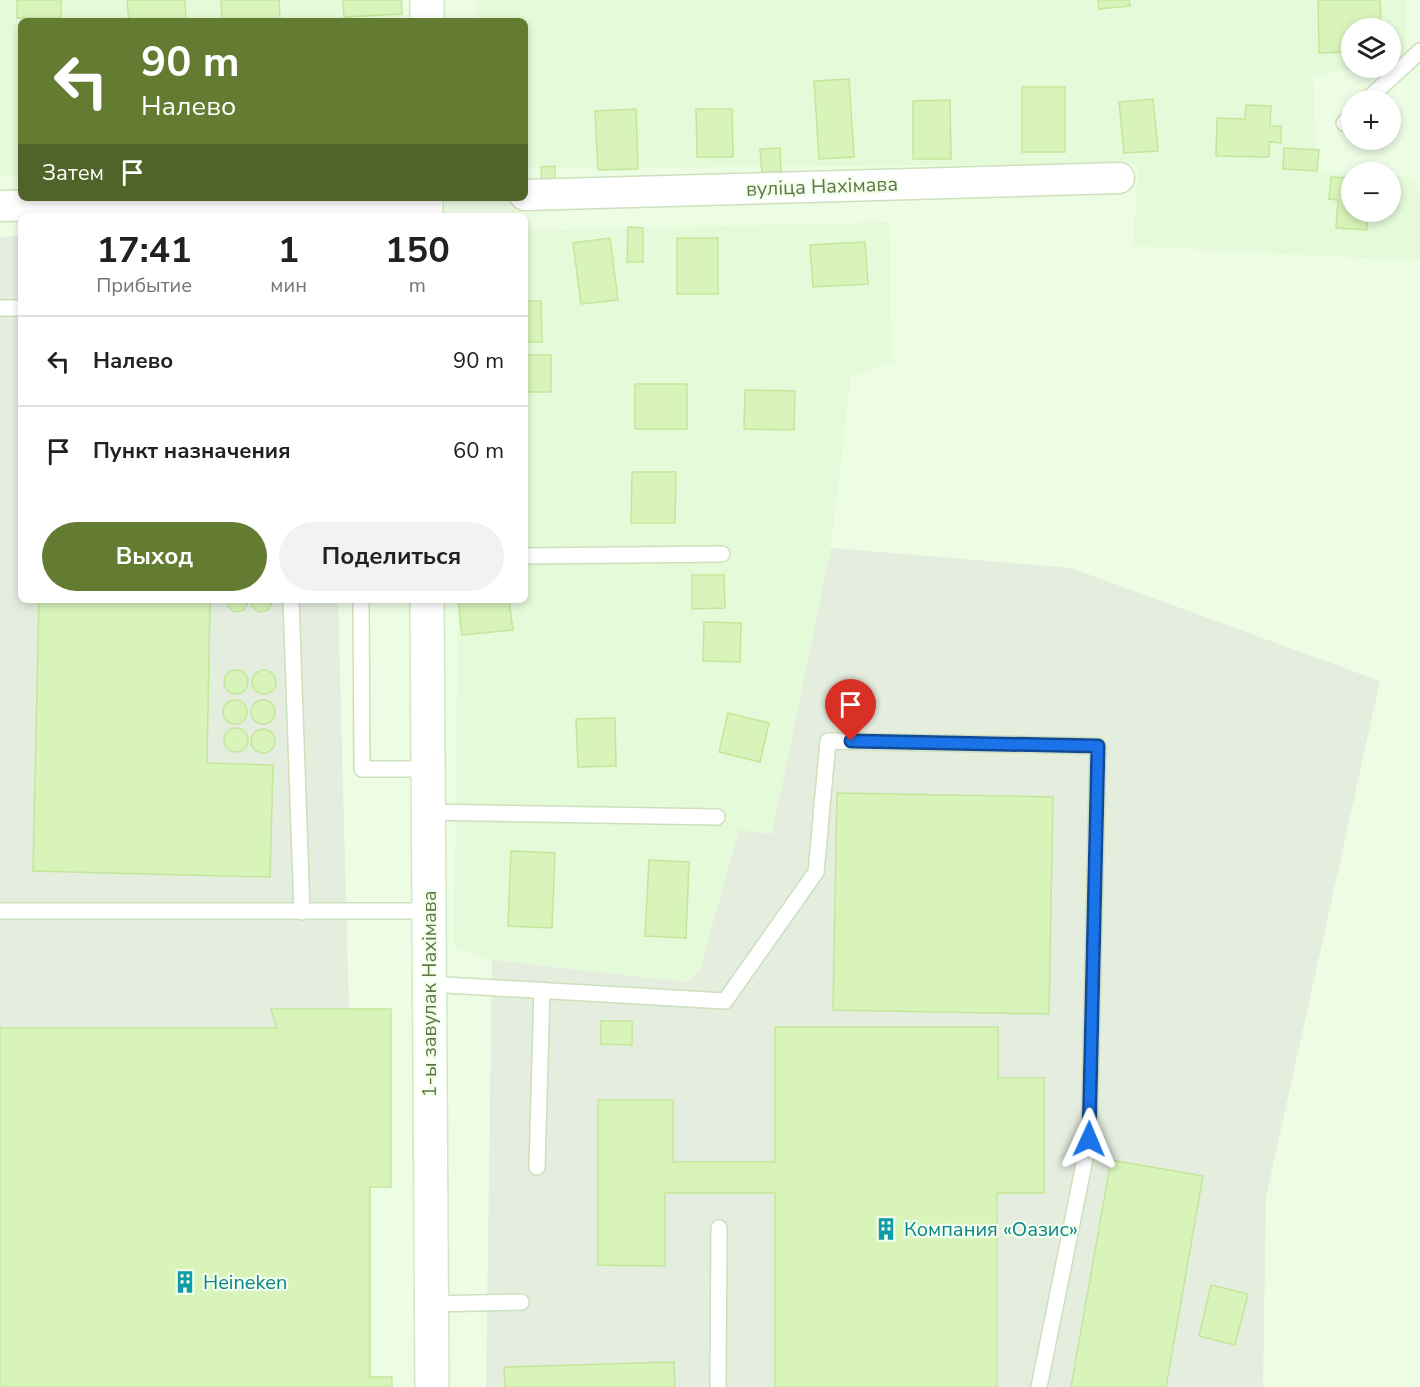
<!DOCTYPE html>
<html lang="ru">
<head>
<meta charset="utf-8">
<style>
  body { margin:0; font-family:"Nunito Sans",sans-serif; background:#f2f2f2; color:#202124; height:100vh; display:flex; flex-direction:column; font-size:22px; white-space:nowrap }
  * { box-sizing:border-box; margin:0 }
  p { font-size:20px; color:#757577 }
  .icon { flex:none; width:33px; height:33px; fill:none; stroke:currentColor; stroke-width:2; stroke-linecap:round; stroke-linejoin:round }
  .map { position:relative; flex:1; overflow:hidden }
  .sheet { position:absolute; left:18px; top:213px; width:510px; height:390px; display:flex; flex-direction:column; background:#fff; border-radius:9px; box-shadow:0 3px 9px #0003 }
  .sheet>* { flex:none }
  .hud { position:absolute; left:18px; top:18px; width:510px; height:183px; border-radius:9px; box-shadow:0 3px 9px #0003; background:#647c32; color:#fff; overflow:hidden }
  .fabs { position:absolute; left:1341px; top:18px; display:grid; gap:12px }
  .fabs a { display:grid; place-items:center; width:60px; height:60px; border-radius:50%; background:#fff; box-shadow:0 3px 9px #0003; font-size:30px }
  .pin { position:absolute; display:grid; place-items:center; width:51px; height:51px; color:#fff; margin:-62px -26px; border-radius:50% 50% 50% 0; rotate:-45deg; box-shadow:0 0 6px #0007 }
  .pin .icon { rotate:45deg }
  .me { position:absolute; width:66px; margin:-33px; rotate:1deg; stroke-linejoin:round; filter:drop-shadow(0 0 4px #0008) }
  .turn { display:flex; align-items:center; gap:21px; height:126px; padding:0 24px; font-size:27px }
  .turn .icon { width:78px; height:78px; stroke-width:2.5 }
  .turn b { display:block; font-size:42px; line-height:51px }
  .then { display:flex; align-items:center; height:57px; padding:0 24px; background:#0003; gap:12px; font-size:22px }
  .eta { display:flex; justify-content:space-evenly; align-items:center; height:102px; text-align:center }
  .eta b { font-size:36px; font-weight:700; line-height:42px }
  .button { display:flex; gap:12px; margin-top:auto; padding:12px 24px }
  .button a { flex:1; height:69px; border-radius:36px; background:#647c32; color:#fff; font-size:24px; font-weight:700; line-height:69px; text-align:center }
  .button a+a { background:#f2f2f2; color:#202124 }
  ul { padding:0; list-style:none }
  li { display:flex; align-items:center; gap:18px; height:90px; padding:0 24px; border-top:2px solid #e0e0e0 }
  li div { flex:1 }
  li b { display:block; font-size:22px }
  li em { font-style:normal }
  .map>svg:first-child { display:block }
  .residential { fill:#e4fad8 }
  .industrial { fill:#e5eddf }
  .building { fill:#d8f4bb; stroke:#c3e79a; stroke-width:1.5 }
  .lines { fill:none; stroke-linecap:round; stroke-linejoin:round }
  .lane-casing { stroke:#cce0bc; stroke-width:18 }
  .street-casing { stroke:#cce0bc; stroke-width:33 }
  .secondary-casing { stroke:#d2e9bf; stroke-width:36 }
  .lane { stroke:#fff; stroke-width:15 }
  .street { stroke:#fff; stroke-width:30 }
  .secondary { stroke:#fff; stroke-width:33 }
  .route-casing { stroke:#114b97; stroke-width:15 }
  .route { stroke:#1a73e8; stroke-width:10 }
  .labels { text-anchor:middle; stroke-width:4.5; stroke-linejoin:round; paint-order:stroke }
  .street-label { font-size:20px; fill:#627748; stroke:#f1ffeb }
  .culture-label { font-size:20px; fill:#0d838f; stroke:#f1ffeb; text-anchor:start }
</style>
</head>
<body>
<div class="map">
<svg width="1420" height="1387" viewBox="0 0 1420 1387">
  <rect width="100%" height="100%" fill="#ecfde4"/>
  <g class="residential">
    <polygon points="0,0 403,0 403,21 21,21 21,176 0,176"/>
    <polygon points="477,0 1407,0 1405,59 1391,62 1390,28 1352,28 1352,68 1358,68 1313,76 1317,171 1351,174 1352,212 1390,212 1391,176 1414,178 1420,197 1420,261 1133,246 1138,164 525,168 525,21 476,21"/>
    <polygon points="889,222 892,362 851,377 831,548 772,834 739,830 699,973 685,982 492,960 454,948 458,600 525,600 525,231"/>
  </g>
  <g class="industrial">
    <polygon points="21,236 21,600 338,600 349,1009 371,1187 371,1377 0,1387 0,237"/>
    <polygon points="831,548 1071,568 1380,681 1266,1197 1263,1387 486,1387 492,960 685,982 699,973 739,830 772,834"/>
  </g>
  <g class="building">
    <rect x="17" y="0" width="44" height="18"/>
    <polygon points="127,0 185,0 186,21 129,21"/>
    <polygon points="221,0 279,0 280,19 222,21"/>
    <polygon points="343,0 401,0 402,14 344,17"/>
    <polygon points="1098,0 1129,0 1130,6 1099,9"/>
    <polygon points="1318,0 1380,0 1381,28 1352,28 1352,37 1345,37 1346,52 1319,53"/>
    <polygon points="849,79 854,157 819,159 814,81"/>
    <rect x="1022" y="87" width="43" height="65"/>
    <polygon points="1153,99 1158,151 1124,153 1119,102"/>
    <polygon points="950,100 951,159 913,159 913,101"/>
    <polygon points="1246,105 1271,106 1270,126 1281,126 1281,143 1269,142 1269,157 1216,156 1217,118 1245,119"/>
    <polygon points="636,109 638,169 598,170 595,111"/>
    <polygon points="696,109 732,109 733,157 697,157"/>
    <polygon points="780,148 781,171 762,173 760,149"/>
    <polygon points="1284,148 1319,150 1317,171 1283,169"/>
    <polygon points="555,166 555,185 542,186 541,167"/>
    <polygon points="1331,177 1352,178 1352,212 1368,212 1367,230 1336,228 1338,200 1329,199"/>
    <polygon points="628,227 643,228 643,262 627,262"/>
    <polygon points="610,238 618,300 581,304 573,243"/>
    <rect x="677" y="238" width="41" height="56"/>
    <polygon points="865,242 868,284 813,287 810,245"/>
    <polygon points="525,301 541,301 542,342 525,342"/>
    <rect x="525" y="355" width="26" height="37"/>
    <rect x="635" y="384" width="52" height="45"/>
    <polygon points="745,390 795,391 794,430 744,429"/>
    <polygon points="632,472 676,472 675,523 631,523"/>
    <polygon points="692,575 724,575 725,608 692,609"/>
    <polygon points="39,600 210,600 207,763 273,765 270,877 33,871"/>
    <polygon points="227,600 246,600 247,604 244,610 234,612 228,606"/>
    <polygon points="252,600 271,600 271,604 268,610 259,612 252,606"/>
    <polygon points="458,600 509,600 513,630 462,635"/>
    <polygon points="704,622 741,623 740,662 703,661"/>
    <circle cx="264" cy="682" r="12"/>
    <circle cx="236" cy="682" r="12"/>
    <circle cx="235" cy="712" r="12"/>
    <circle cx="263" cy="712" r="12"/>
    <polygon points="728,713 769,723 760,762 719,752"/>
    <polygon points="615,718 616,766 578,767 576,719"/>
    <circle cx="236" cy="740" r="12"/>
    <circle cx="263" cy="741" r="12"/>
    <polygon points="837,793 1053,797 1049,1014 833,1010"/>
    <polygon points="511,851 555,853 552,928 508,926"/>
    <polygon points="649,860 689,862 686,938 645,936"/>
    <polygon points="271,1009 391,1009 391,1187 370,1187 370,1377 392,1377 392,1387 0,1387 0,1028 277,1028"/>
    <polygon points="601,1021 632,1021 632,1045 601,1044"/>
    <polygon points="775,1027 998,1027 998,1078 1044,1078 1044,1193 997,1193 997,1387 775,1387 775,1193 665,1193 665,1266 598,1265 598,1100 673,1100 673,1162 775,1162"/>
    <polygon points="1111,1160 1203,1176 1166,1387 1071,1387"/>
    <polygon points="1211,1285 1248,1294 1235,1345 1199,1336"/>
    <polygon points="674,1362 675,1387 505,1387 504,1367"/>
  </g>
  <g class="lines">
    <g class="lane-casing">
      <g id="lane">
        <polyline points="1367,100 1420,51"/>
        <polyline points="1344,123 1352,115"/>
        <polyline points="0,308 21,308"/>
        <polyline points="525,556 722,554"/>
        <polyline points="291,600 302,912"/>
        <polyline points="361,600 362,769 428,769"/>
        <polyline points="428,812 717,817"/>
        <polyline points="0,911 429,911"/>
        <polyline points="429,984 725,1001 816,872 828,741 1098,746 1089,1139 1039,1387"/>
        <polyline points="537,1167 542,990"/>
        <polyline points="431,1304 521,1302"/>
        <polyline points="718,1387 719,1228"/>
      </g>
    </g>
    <g class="street-casing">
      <g id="street">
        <polyline points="525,195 1119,178"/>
        <polyline points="0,206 408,198"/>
      </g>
    </g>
    <g class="secondary-casing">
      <g id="secondary">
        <polyline points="427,21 427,0"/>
        <polyline points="426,198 426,216"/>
        <polyline points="427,600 432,1387"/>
      </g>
    </g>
    <use href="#lane" class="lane"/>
    <use href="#street" class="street"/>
    <use href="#secondary" class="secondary"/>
  </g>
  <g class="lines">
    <g class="route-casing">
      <polyline id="route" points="851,741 1098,746 1089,1139"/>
    </g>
    <use href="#route" class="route"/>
  </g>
  <defs>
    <g id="building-bare" transform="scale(1.8)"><path d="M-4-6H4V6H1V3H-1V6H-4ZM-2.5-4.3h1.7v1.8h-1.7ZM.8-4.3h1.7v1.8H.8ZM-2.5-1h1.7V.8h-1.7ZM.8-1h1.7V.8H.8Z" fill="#0f9aa8" stroke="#f1ffeb" stroke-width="2.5" paint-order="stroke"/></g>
  </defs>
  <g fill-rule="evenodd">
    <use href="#building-bare" x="886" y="1229"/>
    <use href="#building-bare" x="185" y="1282"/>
  </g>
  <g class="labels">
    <g class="street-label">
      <text transform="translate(822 186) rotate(-2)" y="7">вуліца Нахімава</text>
      <text transform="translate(429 994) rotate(-90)" y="7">1-ы завулак Нахімава</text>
    </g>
    <g class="culture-label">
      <text x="904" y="1236">Компания «Оазис»</text>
      <text x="203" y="1289">Heineken</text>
    </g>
  </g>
</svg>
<div class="fabs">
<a><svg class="icon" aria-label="layers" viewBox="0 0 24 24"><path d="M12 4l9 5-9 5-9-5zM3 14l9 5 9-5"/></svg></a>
<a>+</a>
<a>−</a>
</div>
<div class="pin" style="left:851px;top:741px;background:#d93025"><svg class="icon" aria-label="arrive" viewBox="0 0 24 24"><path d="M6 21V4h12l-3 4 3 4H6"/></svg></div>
<svg class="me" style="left:1089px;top:1139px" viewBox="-20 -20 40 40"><path d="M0-17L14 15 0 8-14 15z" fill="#1a73e8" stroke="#fff" stroke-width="4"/></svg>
<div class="hud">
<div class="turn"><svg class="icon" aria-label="left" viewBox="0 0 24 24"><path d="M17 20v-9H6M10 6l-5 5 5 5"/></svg><div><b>90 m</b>Налево</div></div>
<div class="then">Затем<svg class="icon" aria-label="arrive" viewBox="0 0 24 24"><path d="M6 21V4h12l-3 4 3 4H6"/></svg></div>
</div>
<section class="sheet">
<div class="eta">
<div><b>17:41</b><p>Прибытие</p></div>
<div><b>1</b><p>мин</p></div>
<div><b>150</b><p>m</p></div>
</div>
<ul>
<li><svg class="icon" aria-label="left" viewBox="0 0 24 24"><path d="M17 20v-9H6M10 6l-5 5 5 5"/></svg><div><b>Налево</b></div><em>90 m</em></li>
<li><svg class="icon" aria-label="arrive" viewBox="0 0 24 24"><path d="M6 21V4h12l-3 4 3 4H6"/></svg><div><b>Пункт назначения</b></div><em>60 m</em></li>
</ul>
<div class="button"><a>Выход</a><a>Поделиться</a></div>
</section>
</div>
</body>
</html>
